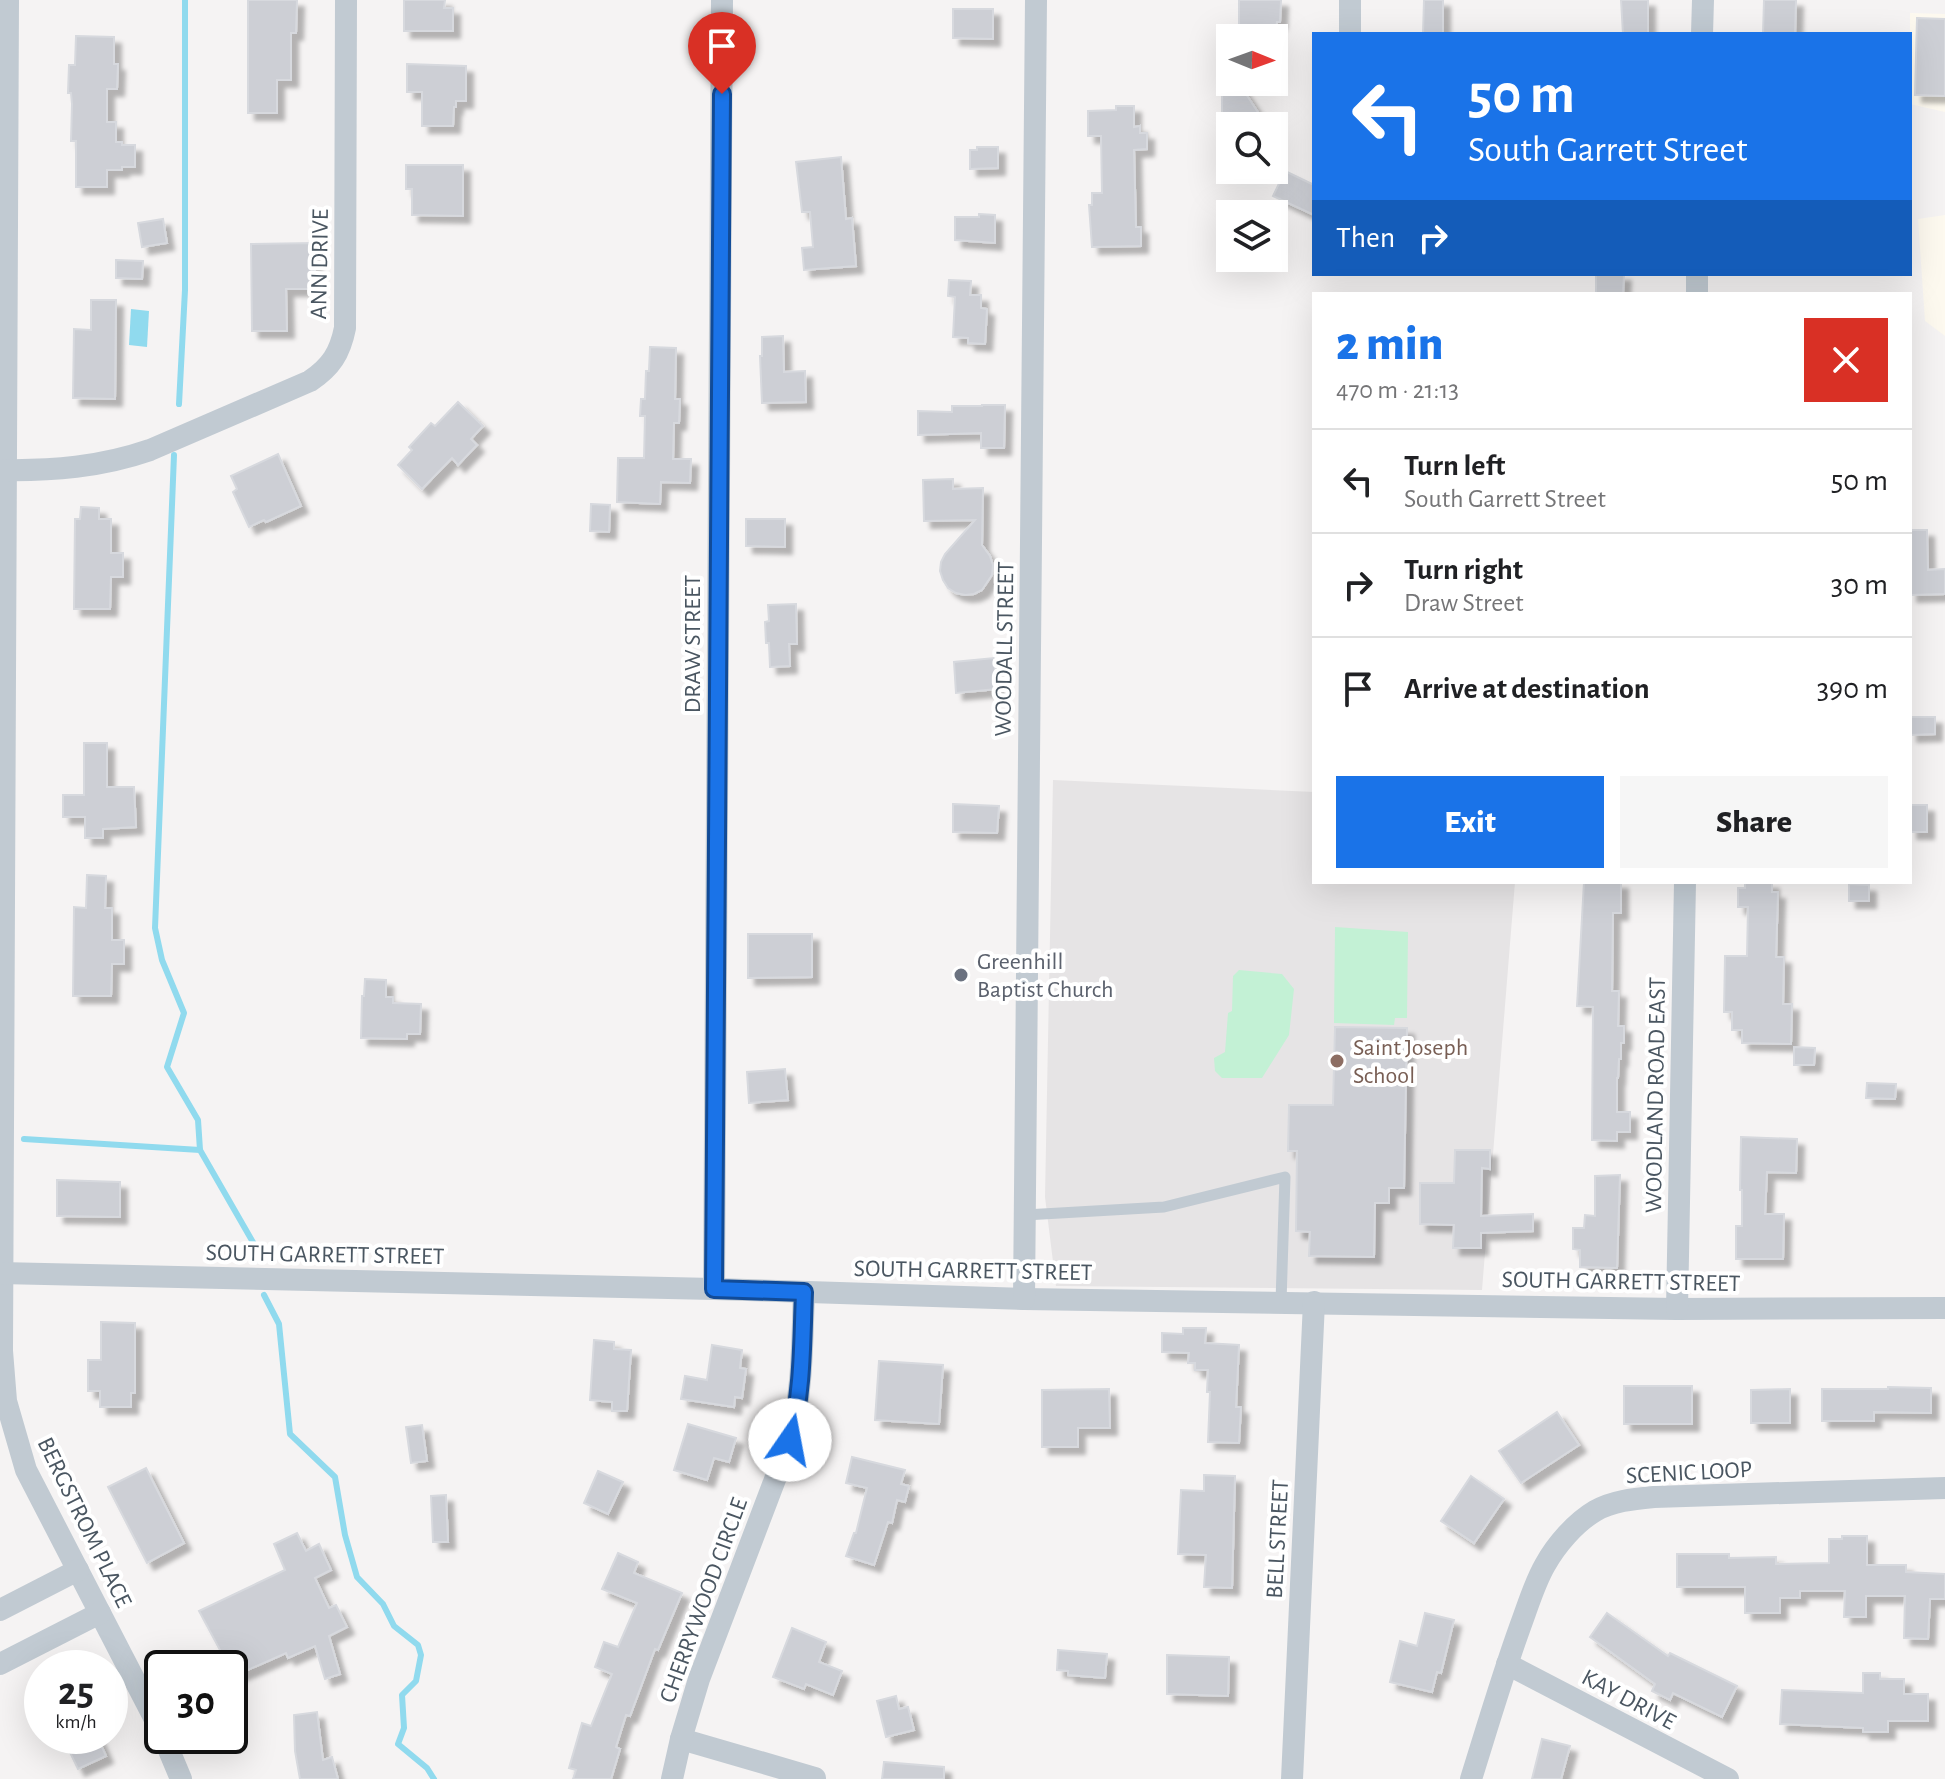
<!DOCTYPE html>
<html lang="en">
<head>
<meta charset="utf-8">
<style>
  body { margin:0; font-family:"Alegreya Sans",sans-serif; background:#f6f6f6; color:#202124; height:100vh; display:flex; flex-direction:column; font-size:30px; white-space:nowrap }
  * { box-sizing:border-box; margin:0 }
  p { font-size:26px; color:#757577 }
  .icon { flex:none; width:44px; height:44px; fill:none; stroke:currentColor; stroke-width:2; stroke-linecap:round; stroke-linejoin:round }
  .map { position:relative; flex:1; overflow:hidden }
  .side { position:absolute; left:1312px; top:292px; width:600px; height:592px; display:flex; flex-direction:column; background:#fff; border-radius:0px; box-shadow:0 8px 32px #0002 }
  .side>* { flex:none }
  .banner { position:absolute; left:1312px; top:32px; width:600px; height:244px; border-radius:0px; box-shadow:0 8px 32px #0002; background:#1a73e8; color:#fff; overflow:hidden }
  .needle { width:52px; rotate:91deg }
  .fabs { position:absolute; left:1216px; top:24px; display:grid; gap:16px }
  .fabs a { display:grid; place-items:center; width:72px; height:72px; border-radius:0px; background:#fff; box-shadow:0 8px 32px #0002; font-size:40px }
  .speed { position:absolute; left:24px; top:1650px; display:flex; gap:16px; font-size:40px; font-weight:700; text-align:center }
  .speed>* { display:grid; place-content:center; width:104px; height:104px; border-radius:50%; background:#fff; box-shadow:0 8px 32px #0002; line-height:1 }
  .speed small { font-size:20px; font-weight:400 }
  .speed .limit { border:4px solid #111; border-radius:12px; background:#fff; color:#111 }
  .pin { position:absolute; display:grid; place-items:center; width:68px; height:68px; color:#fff; margin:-82px -34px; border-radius:50% 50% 50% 0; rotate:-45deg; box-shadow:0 0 8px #0007 }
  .pin .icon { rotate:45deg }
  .me { position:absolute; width:88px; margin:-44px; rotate:12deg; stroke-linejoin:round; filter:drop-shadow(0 0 6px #0008) }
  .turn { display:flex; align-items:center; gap:28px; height:168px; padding:0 24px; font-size:36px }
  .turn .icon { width:104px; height:104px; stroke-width:2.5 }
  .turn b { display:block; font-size:56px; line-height:68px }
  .then { display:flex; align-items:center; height:76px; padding:0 24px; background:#0003; gap:16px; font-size:30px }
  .round { display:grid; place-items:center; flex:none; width:84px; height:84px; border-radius:0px; background:#f6f6f6 }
  .overview { display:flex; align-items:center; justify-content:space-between; height:136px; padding:0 24px }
  h1 { font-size:48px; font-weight:800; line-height:60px; color:#1a73e8 }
  .primary-button { display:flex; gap:16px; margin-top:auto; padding:16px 24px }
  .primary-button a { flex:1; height:92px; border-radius:0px; background:#1a73e8; color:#fff; font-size:32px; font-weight:800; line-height:92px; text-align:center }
  .primary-button a+a { background:#f6f6f6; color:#202124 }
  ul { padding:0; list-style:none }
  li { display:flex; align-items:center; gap:24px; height:104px; padding:0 24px; border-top:2px solid #e0e0e0 }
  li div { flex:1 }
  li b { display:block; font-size:30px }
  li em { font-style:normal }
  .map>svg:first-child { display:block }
  .commercial { fill:#fdf9ef }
  .education { fill:#e6e4e5 }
  .green { fill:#c3f1d5 }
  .water { fill:#90daee }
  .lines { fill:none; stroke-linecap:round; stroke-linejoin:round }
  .stream { stroke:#90daee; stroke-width:6 }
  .building { fill:#cdcfd5; stroke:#d7d9de; stroke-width:2; filter:url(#shadow) }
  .lane { stroke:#c1cad2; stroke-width:11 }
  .street { stroke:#c1cad2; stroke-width:22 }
  .route-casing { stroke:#114b97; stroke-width:20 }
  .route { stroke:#1a73e8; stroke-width:14 }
  .worship-dot { fill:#6b7280; stroke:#fff; stroke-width:3 }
  .education-dot { fill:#8d6e63; stroke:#fff; stroke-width:3 }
  .labels { text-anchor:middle; stroke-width:8; stroke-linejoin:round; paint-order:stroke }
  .street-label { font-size:24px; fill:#4a5661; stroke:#fff }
  .worship-label { font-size:24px; fill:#5b616d; stroke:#fff; text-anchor:start }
  .education-label { font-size:24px; fill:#785e54; stroke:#fff; text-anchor:start }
</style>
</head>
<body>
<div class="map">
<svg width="1945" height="1779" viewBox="0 0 1945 1779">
  <defs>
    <filter id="shadow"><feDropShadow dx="7" dy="7" stdDeviation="2" flood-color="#0004"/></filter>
  </defs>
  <rect width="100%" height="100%" fill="#f5f3f3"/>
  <g class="commercial">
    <polygon points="1910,13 1945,14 1945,112 1910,104"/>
    <polygon points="1945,215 1945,336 1925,321 1918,219"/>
  </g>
  <polygon class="education" points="1053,780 1314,792 1314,882 1515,882 1482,1290 1056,1286 1045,1197"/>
  <g class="green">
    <polygon points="1335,927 1408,932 1407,1018 1395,1018 1394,1025 1334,1023"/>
    <polygon points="1239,970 1282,974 1294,989 1289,1035 1262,1078 1222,1078 1215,1071 1214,1058 1225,1052 1228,1013 1232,1011 1233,976"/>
  </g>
  <polygon class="water" points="131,309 149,311 147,347 129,345"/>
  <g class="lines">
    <g class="stream">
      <polyline points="179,404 185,290 185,0"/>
      <polyline points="174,455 155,928 162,960 184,1013 167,1067 198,1120 200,1150"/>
      <polyline points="24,1139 200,1150 254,1244 257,1260"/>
      <polyline points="264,1295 279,1324 290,1434 335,1477 345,1535 357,1577 383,1604 394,1626 418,1645 421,1655 416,1681 402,1695 404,1728 398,1744 427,1768 434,1779"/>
    </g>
  </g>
  <g class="building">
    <polygon points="248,0 297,0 296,33 291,33 291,80 277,80 277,113 248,113"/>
    <polygon points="404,0 445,0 444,8 453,8 453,31 404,31"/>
    <polygon points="1239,0 1281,0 1280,22 1277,22 1276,31 1271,31 1271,38 1239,38"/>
    <polygon points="1424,0 1443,0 1443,34 1423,34"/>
    <polygon points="1621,0 1648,0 1648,34 1623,34"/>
    <polygon points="1764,0 1796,0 1795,34 1763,34"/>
    <polygon points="953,9 993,9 993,39 953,38"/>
    <polygon points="1917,18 1945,19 1945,96 1915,95"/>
    <polygon points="76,36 114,37 114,64 118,64 117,89 107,89 107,122 116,122 116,142 122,142 122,145 135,145 135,167 122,167 122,170 107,170 107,187 76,187 76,141 71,141 72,104 71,93 68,93 69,65 75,65"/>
    <polygon points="407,64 466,66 466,101 456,101 456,107 454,107 453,126 422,126 422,92 407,92"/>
    <polygon points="1228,67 1230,82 1238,82 1267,126 1230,126 1222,113 1222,95 1229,95"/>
    <polygon points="1116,106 1134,106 1134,127 1140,126 1140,133 1147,133 1147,149 1134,150 1136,227 1141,227 1141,246 1092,247 1089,205 1092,205 1092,193 1102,193 1101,136 1088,136 1088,111 1116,110"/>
    <polygon points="977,147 998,147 998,168 970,169 970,150 977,150"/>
    <polygon points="841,157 846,219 852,218 856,266 804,270 802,248 813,247 810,212 802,212 796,162"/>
    <polygon points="406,165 463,165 463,216 412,215 412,189 406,189"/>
    <polygon points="1285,171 1314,185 1314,215 1273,196"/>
    <polygon points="979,214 995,215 995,243 955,240 955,217 979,217"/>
    <polygon points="163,219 167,243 142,247 138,223"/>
    <polygon points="315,243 315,289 286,289 287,331 252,331 251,244"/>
    <polygon points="116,260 143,261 142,279 116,278"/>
    <polygon points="1596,274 1624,274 1623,294 1596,294"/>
    <polygon points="949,280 971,281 970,295 981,295 981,308 987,309 985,344 968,343 968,338 953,337 955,297 948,296"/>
    <polygon points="91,300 116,300 115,399 73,398 74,329 91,330"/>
    <polygon points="783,336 784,372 805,371 806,402 762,403 760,356 762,356 762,337"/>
    <polygon points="650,347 676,348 675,399 680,399 679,423 674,423 673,459 691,459 690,483 661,482 660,504 617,502 618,458 644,458 645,416 640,416 641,399 645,399 646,371 649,371"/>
    <polygon points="458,402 483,426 471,439 477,445 458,465 452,458 422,489 398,465 412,450 409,447 431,423 435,426"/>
    <polygon points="982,405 1005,405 1004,448 981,448 981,433 918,435 918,411 952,412 952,406 982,406"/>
    <polygon points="278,454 301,506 266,522 264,520 249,527 233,492 237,489 231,476"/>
    <polygon points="953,479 953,489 983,488 982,545 990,556 993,565 992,575 982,590 974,594 965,595 956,593 948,588 943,580 940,571 941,562 945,554 975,520 924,521 923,480"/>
    <polygon points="591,504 610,505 609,532 590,531"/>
    <polygon points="81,507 99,508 99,519 111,519 111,553 123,553 123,577 111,577 110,609 74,609 75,519 80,519"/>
    <polygon points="746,519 785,519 785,547 746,546"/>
    <polygon points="1910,530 1927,530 1928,570 1945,569 1945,594 1910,595"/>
    <polygon points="796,604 797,644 789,644 790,666 770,667 769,643 766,643 765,622 769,621 768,605"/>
    <polygon points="994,658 997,689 956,693 954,662"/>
    <polygon points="1910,717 1935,717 1935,734 1910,735"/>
    <polygon points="84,743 107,743 107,787 134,787 136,827 103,829 103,838 85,838 85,817 63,817 63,795 84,795"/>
    <polygon points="953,804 999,806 997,833 953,832"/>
    <rect x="1910" y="805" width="17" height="27"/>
    <polygon points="87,875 106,876 105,908 112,908 112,940 124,940 124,964 112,964 111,996 73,996 74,907 86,908"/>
    <polygon points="1584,882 1621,882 1621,913 1613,913 1612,991 1619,991 1618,1026 1624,1026 1624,1043 1621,1043 1621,1059 1619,1059 1618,1078 1617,1078 1617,1112 1630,1112 1630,1132 1617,1132 1617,1141 1592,1140 1593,1007 1577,1006"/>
    <polygon points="1745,882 1772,882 1772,892 1778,892 1776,957 1784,957 1783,1004 1792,1004 1791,1044 1742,1043 1742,1030 1732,1030 1732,1012 1724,1012 1725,956 1747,956 1748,907 1738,907 1738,888 1745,888"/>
    <polygon points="1849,884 1869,885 1869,901 1849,901"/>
    <polygon points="748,934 812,934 812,977 748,978"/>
    <polygon points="365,979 386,980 386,997 393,997 393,1003 421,1004 420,1034 407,1034 407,1039 361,1038 362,996 364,996"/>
    <polygon points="1335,1027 1407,1028 1404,1188 1389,1188 1389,1203 1375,1203 1374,1257 1309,1256 1310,1232 1296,1231 1297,1151 1288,1151 1289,1105 1333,1105"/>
    <polygon points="1794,1047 1815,1048 1814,1065 1794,1065"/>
    <polygon points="785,1069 788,1100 749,1103 747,1072"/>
    <polygon points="1867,1083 1896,1084 1895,1099 1866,1098"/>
    <polygon points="1741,1137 1797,1139 1796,1173 1767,1172 1765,1214 1784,1214 1783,1259 1736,1259 1736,1226 1742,1226 1742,1190 1740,1190"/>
    <polygon points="1455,1150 1490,1150 1490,1169 1482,1168 1481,1216 1533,1214 1533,1231 1481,1233 1481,1248 1453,1248 1454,1225 1420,1224 1420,1183 1454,1183"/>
    <polygon points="1620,1175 1617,1268 1580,1267 1580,1250 1573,1249 1573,1228 1584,1228 1585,1215 1595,1216 1595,1176"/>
    <polygon points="57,1180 120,1182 120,1217 57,1216"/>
    <polygon points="101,1322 135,1323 135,1393 131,1393 131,1407 100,1407 100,1391 88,1391 88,1360 101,1360"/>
    <polygon points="1183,1328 1206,1328 1205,1343 1239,1345 1236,1407 1241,1407 1239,1443 1208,1442 1210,1392 1207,1392 1208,1370 1195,1370 1195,1363 1188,1363 1189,1353 1162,1352 1162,1333 1183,1334"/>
    <polygon points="594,1340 614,1342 614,1349 631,1350 627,1411 612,1411 612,1402 590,1400"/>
    <polygon points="712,1345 742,1350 740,1368 746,1369 742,1398 735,1397 734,1407 681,1399 685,1376 707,1380"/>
    <polygon points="879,1361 943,1365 939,1424 875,1420"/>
    <rect x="1624" y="1386" width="68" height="38"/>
    <polygon points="1888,1387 1931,1388 1931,1413 1874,1412 1874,1421 1822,1421 1822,1389 1888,1389"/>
    <polygon points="1109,1389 1110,1428 1078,1428 1078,1447 1042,1447 1042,1390"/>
    <polygon points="1790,1389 1790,1423 1751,1423 1751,1390"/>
    <polygon points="1557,1412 1579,1445 1521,1483 1499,1451"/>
    <polygon points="688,1424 736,1438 729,1462 714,1458 707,1480 674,1470"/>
    <polygon points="422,1425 427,1461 411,1463 406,1427"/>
    <polygon points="852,1457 905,1470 901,1484 909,1486 905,1502 897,1500 892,1523 888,1522 874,1565 846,1556 854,1533 856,1533 867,1488 846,1483"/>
    <polygon points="146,1468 184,1543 147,1563 108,1487"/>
    <polygon points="598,1471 623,1482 608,1514 584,1503"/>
    <polygon points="1204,1475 1235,1476 1232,1588 1204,1587 1206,1555 1178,1554 1181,1490 1204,1491"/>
    <polygon points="1471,1476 1504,1499 1474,1543 1441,1521"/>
    <polygon points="446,1495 448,1542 433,1542 431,1496"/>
    <polygon points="297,1533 306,1551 319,1544 331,1570 315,1578 329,1608 336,1605 347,1627 329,1636 340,1674 325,1679 315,1646 288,1658 286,1653 234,1676 199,1611 285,1570 274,1544"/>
    <polygon points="1842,1536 1867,1536 1867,1565 1906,1565 1906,1572 1945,1574 1945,1599 1930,1599 1928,1639 1904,1638 1905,1596 1866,1596 1866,1617 1844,1617 1845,1591 1800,1591 1800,1598 1780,1598 1780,1613 1745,1613 1745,1587 1677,1587 1677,1554 1729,1554 1729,1558 1776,1557 1776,1564 1829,1563 1829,1539 1842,1539"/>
    <polygon points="618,1553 638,1562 634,1573 682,1593 658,1650 655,1649 630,1716 626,1715 616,1747 620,1749 611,1779 573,1779 576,1770 569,1768 582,1723 591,1726 612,1674 595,1667 604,1642 618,1647 637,1603 602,1589"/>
    <polygon points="1425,1613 1454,1620 1441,1673 1437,1672 1432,1692 1390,1682 1400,1641 1417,1646"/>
    <polygon points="1607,1613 1668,1656 1670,1653 1737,1686 1722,1717 1673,1693 1670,1700 1652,1691 1655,1684 1590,1637"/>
    <polygon points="792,1628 826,1642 819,1662 842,1671 833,1695 806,1684 804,1689 773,1677"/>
    <polygon points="1058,1650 1107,1654 1105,1678 1068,1675 1068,1671 1057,1670"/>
    <polygon points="1167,1655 1229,1657 1228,1696 1167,1694"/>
    <polygon points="1863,1673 1880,1673 1880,1679 1904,1679 1904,1694 1928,1694 1928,1721 1888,1721 1888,1732 1863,1732 1863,1728 1780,1724 1782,1690 1863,1693"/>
    <polygon points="896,1696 899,1709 908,1707 914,1730 886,1737 877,1701"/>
    <polygon points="317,1712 323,1760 332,1757 338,1779 300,1779 295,1751 294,1715"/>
    <polygon points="62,1736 97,1736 106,1756 78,1769"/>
    <polygon points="1542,1739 1570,1746 1561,1779 1532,1779"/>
    <polygon points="884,1762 944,1767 944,1779 882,1779"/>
  </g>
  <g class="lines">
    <polyline class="lane" points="1025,1215 1164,1207 1285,1177 1281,1302"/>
    <g class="street">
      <polyline points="8,0 2,1351 6,1401 26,1470 162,1733"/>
      <polyline points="1350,34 1350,0"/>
      <polyline points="1702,34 1703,0"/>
      <polyline points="1697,294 1697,274"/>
      <path d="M 0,470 C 52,471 101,467 150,450 L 310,381 C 331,367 340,353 345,328 L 346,0"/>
      <polyline points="0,1273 714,1289 1024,1299 1677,1309 1945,1308"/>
      <polyline points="714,1289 722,0"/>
      <polyline points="1024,1299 1036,0"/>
      <polyline points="1677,1309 1685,882"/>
      <polyline points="0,1610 78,1570"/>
      <polyline points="0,1664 100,1613"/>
      <polyline points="1507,1664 1728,1779"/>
      <polyline points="163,1736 181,1779"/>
      <polyline points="681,1739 815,1778"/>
      <path d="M 672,1779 L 681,1739 L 699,1679 L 790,1440 C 803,1391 802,1341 804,1292"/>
      <polyline points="1292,1779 1314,1302"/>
      <path d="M 1471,1779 C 1487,1728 1502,1677 1520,1627 C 1528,1606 1534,1584 1545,1565 C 1556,1545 1575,1523 1595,1511 C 1612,1501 1633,1499 1654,1497 L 1945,1488"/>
    </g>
  </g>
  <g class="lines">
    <g class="route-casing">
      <path id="route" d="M 722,94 L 714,1289 L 804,1292 C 802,1342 803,1391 790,1440"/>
    </g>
    <use href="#route" class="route"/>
  </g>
  <circle class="worship-dot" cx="961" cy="975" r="8"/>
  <circle class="education-dot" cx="1337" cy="1061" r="8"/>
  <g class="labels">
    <g class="street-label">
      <text transform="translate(319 264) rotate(-89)" y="8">ANN DRIVE</text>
      <text transform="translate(692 644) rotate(-90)" y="8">DRAW STREET</text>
      <text transform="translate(1004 649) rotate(-89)" y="8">WOODALL STREET</text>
      <text transform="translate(1655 1095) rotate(-89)" y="8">WOODLAND ROAD EAST</text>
      <text transform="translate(325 1254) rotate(1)" y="8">SOUTH GARRETT STREET</text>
      <text transform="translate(973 1270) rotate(1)" y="8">SOUTH GARRETT STREET</text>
      <text transform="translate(1621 1281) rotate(1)" y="8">SOUTH GARRETT STREET</text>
      <text transform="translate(1689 1472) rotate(-3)" y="8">SCENIC LOOP</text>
      <text transform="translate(85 1522) rotate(64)" y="8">BERGSTROM PLACE</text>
      <text transform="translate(1277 1539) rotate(-87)" y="8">BELL STREET</text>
      <text transform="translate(703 1600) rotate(-70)" y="8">CHERRYWOOD CIRCLE</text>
      <text transform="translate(1629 1699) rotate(28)" y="8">KAY DRIVE</text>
    </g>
    <g class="worship-label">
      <text x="977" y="969">Greenhill<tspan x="977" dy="28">Baptist Church</tspan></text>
    </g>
    <g class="education-label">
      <text x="1353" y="1055">Saint Joseph<tspan x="1353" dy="28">School</tspan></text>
    </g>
  </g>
</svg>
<div class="fabs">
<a><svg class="needle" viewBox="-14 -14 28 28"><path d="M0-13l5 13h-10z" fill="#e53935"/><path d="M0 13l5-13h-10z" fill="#757577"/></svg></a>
<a><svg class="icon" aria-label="search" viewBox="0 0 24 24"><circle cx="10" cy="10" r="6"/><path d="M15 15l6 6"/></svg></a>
<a><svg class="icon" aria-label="layers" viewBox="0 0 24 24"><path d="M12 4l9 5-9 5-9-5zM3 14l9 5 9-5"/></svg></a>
</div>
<div class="speed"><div>25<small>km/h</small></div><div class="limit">30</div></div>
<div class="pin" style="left:722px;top:94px;background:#d93025"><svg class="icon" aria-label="arrive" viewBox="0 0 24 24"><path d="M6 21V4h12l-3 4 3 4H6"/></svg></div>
<svg class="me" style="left:790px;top:1440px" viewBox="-20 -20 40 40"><circle r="19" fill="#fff"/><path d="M0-13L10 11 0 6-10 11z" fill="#1a73e8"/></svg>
<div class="banner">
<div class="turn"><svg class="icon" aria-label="left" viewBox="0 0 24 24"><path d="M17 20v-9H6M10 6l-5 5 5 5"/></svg><div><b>50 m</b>South Garrett Street</div></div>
<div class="then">Then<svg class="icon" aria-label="right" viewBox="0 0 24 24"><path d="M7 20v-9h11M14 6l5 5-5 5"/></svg></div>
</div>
<section class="side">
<div class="overview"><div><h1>2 min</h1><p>470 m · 21:13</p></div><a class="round" style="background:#d93025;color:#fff"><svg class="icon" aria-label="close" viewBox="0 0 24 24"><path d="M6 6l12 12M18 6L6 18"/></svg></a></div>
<ul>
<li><svg class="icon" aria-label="left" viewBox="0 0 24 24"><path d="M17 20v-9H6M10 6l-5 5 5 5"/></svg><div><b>Turn left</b><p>South Garrett Street</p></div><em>50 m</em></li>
<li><svg class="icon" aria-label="right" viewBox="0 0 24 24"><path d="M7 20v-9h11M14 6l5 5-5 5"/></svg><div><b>Turn right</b><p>Draw Street</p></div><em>30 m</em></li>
<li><svg class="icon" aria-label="arrive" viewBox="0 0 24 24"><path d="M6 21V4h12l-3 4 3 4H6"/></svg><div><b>Arrive at destination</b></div><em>390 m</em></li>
</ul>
<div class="primary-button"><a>Exit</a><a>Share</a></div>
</section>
</div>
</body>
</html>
